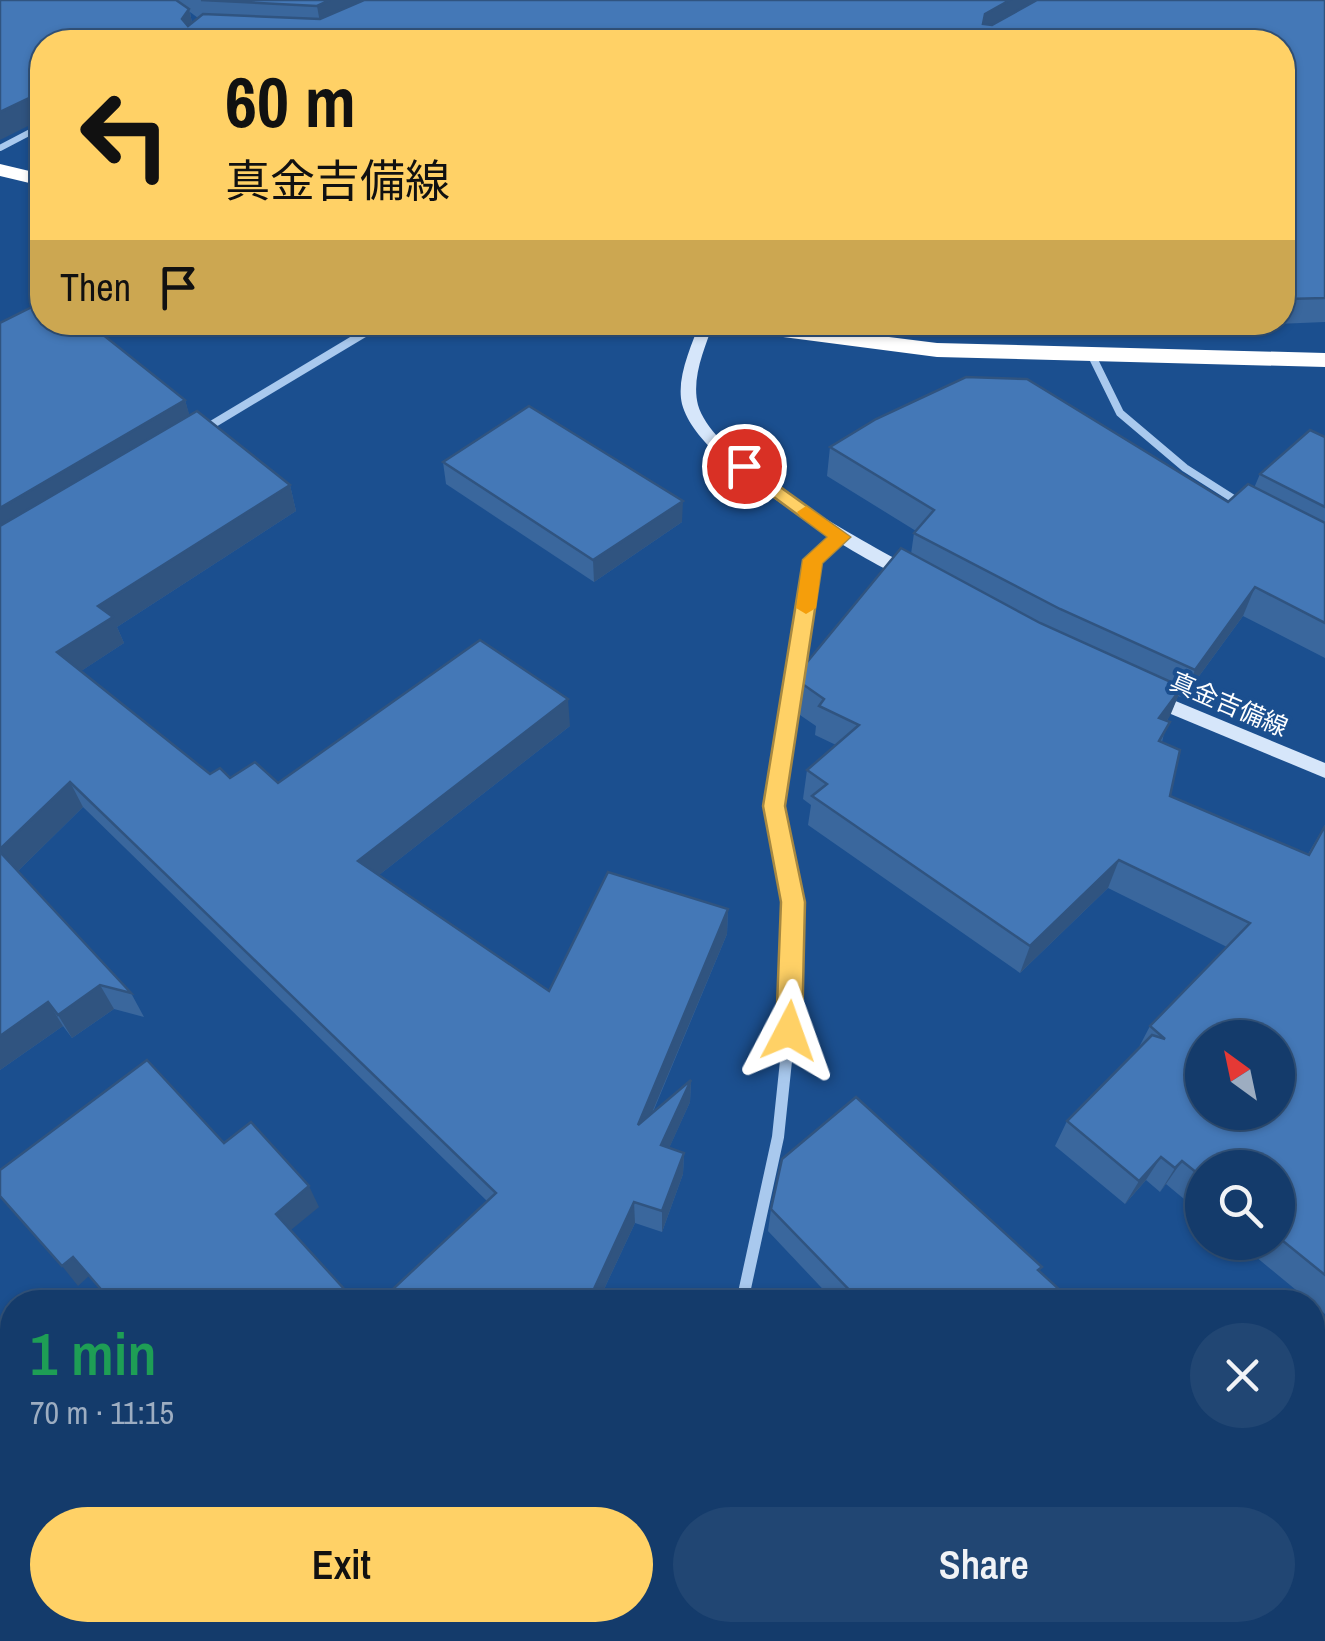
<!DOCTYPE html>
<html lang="en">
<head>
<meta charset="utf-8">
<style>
  body { margin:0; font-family:"Archivo Narrow","Noto Sans JP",sans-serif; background:#214673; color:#f1f3f6; height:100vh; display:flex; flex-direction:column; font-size:38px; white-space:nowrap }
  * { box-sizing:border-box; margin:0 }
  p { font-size:32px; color:#9dadc1 }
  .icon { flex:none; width:55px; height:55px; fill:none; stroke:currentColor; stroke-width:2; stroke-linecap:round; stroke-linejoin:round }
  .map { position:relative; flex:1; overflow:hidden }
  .details { position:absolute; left:0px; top:1290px; width:1325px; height:352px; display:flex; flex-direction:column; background:#143b6b; border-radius:40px 40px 0 0; box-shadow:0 2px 8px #0004,0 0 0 2px #33557e }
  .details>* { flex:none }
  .guide { position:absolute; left:30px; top:30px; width:1265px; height:305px; border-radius:40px; box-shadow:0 2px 8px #0004,0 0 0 2px #33557e; background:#ffd166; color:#111; overflow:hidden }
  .needle { width:65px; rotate:327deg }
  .fabs { position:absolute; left:1185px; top:1020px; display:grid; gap:20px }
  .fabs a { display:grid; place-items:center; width:110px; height:110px; border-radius:50%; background:#143b6b; box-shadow:0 2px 8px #0004,0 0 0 2px #33557e; font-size:50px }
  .pin { position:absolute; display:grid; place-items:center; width:85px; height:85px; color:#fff; margin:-42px; border:5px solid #fff; border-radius:50%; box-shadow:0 2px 10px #0007 }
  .me { position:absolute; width:110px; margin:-55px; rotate:4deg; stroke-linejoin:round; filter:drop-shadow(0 0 8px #0008) }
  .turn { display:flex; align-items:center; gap:35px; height:210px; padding:0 30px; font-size:45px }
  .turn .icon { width:130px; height:130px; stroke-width:2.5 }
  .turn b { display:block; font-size:70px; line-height:85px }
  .then { display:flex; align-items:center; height:95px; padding:0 30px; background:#0003; gap:20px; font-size:38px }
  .round { display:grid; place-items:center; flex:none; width:105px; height:105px; border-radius:52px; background:#214673 }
  .headline { display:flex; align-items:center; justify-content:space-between; height:170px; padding:0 30px }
  h1 { font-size:60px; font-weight:600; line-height:75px; color:#1e9e55 }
  .primary-button { display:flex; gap:20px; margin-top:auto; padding:20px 30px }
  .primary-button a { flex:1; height:115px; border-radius:60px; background:#ffd166; color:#111; font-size:40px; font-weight:600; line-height:115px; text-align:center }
  .primary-button a+a { background:#214673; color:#f1f3f6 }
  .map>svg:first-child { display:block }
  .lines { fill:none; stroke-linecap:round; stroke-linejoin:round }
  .street-far3 { stroke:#a9c9ee; stroke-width:6 }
  .street-far2 { stroke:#a9c9ee; stroke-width:8 }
  .street-far1 { stroke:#a9c9ee; stroke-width:10 }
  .street { stroke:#a9c9ee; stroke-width:12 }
  .secondary { fill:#d6e6fa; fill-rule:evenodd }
  .highway { fill:#fff; fill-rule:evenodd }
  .wall { fill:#3a679d; fill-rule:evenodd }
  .shaded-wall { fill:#305480 }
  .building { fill:#4478b7; stroke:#305480; stroke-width:2.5; fill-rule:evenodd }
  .route { fill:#ffd166; stroke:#a68842; stroke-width:2.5 }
  .slow { fill:#f59e0b }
  .labels { text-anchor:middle; stroke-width:8; stroke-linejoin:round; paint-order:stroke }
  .street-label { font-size:25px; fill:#fff; stroke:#1b4f8f }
</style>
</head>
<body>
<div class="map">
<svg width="1325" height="1641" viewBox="0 0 1325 1641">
  <rect width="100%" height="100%" fill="#1b4f8f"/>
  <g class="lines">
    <polyline class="street-far3" points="0,148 42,126"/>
    <g class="street-far2">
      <polyline points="1092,356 1120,413 1185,468 1240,503"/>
      <polyline points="203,430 383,322"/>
      <polyline points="803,616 812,561 840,537"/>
    </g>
    <polyline class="street-far1" points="786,1064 793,995 793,902 774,806 804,613"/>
    <g class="street">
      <polyline points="742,1302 778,1137 786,1061"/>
      <polyline points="616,1641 621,1630"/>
    </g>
    <g class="secondary">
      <path d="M 700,322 L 714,322 C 705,347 691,378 698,405 C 714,462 863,541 916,570 L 919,574 L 916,578 C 887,583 743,478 717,454 C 703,441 687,423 682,404 C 676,378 691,347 700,322 Z"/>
      <polygon points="1149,690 1325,763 1325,778 1142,702 1140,697"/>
    </g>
    <g class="highway">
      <polygon points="0,164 42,174 42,186 0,176"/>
      <polygon points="703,322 769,322 937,343 1325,353 1325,367 937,357 713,328"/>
    </g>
  </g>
  <g class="wall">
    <path d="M 0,0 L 1325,0 L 1325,322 L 1277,324 L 1276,322 L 1282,322 L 1282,42 L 42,42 ZM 190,12 L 198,18 L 192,23 Z"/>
    <polygon points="1141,322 1174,322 1155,331"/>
    <polygon points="0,323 185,400 189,415 290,485 296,511 117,627 124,643 81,671 210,774 230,778 278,783 570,726 379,875 549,991 728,909 727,934 653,1112 691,1080 690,1102 669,1148 684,1153 683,1174 662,1232 635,1223 598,1302 379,1302 487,1201 83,807 18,871 131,993 144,1017 114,1009 72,1038 63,1026 0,1070"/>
    <polygon points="1325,437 1325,658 1243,616 1183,698 1178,696 1167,721 1162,742 1170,796 1308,854 1325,825 1325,1314 1238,1242 1278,1242 1278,1168 1202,1168 1202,1214 1166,1184 1160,1192 1146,1180 1125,1204 1055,1146 1067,1121 1138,1049 1150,1026 1227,947 1108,888 1020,973 808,825 811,805 803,799 807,770 836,745 815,735 816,726 797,713 803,667 911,554 914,533 916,531 827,476 830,447 1228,502 1254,488 1260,474"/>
    <polygon points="443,462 682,522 594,582 446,484"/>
    <polygon points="771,1209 1039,1271 1073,1302 835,1302 768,1231"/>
    <polygon points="1121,1630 1219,1630 1211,1641 1113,1641"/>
  </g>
  <g class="shaded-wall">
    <polygon points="330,0 386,0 321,28 317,6"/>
    <polygon points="1010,0 1047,0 982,36 985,14"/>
    <polygon points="189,9 194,31 182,19"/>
    <polygon points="42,92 42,119 0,140 0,112"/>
    <polygon points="1158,322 1174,322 1155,331"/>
    <polygon points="185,400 193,427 0,542 0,508"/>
    <polygon points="290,485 296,511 117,627 124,643 69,679 57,652 98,606"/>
    <polygon points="683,501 682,522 594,582 593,560"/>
    <polygon points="1255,587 1243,616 1183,698 1195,670"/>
    <polygon points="1182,687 1170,716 1148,747 1159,718"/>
    <polygon points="568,699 570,726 365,886 358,861"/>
    <polygon points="70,782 83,807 13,876 0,853 0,849"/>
    <polygon points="1119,860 1108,888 1020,973 1030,946"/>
    <polygon points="728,909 727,934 638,1146 638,1125"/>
    <polygon points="100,985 114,1009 72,1038 58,1015"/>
    <polygon points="48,1002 63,1026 0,1070 0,1036"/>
    <polygon points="691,1080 690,1102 661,1166 661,1145"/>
    <polygon points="684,1153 683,1174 662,1232 662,1211"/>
    <polygon points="1161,1157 1146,1180 1125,1204 1139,1181"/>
    <polygon points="1182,1161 1166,1184 1160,1192 1175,1168"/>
    <polygon points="309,1186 319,1207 286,1234 276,1214"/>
    <polygon points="634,1202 635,1223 598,1302 588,1302"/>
    <polygon points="73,1257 89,1276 78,1286 62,1266"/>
    <polygon points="409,1630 426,1630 417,1641 399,1641"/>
  </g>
  <g class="building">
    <polygon points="0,0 176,0 189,9 182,19 188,26 203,14 320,19 364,0 1010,0 985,14 983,24 992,25 1037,0 1325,0 1325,298 1287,299 1282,291 1282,42 42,42 42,92 0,112"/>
    <polygon points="201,0 330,0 317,6"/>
    <polygon points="42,302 42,322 87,322 185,400 0,508 0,323"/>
    <polygon points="966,377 1027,379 1228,502 1248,484 1325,523 1325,623 1255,587 1195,670 1060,609 914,533 934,510 830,447 876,419"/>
    <polygon points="529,406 683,501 593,560 443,462"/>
    <polygon points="197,411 290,485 98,606 113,617 57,652 210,774 220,768 230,778 255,762 278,783 480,640 568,699 358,861 549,991 608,872 728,909 638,1125 691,1080 661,1145 684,1153 662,1211 634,1202 588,1302 379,1302 496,1193 70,782 0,849 0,526"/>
    <polygon points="1310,430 1325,437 1325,507 1260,474"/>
    <path d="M 901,548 L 1040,623 L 1182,687 L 1159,718 L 1170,722 L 1159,741 L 1180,750 L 1170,796 L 1309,855 L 1325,826 L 1325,1275 L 1278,1237 L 1278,1168 L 1202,1168 L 1202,1177 L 1182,1161 L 1175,1168 L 1161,1157 L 1139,1181 L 1067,1121 L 1152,1035 L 1165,1039 L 1150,1026 L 1250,923 L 1119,860 L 1030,946 L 812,796 L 827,784 L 807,770 L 859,725 L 819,706 L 824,699 L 801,683 L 803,667 ZM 1202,1038 L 1278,1038 L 1278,1112 L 1202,1112 Z"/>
    <polygon points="0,852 131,993 100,985 58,1015 48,1002 0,1036"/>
    <polygon points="147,1060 224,1143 251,1122 309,1186 276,1214 356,1302 112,1302 73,1257 62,1266 0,1196 0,1170"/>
    <polygon points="856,1097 1042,1267 1038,1270 1073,1302 861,1302 771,1209 782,1159"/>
    <polygon points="146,1630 409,1630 399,1641 155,1641"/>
    <polygon points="701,1630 718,1630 726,1641 689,1641"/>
    <polygon points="1130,1630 1219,1630 1211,1641 1122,1641"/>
  </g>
  <polygon class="route" points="744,461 850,537 822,563 785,806 805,902 802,1031 798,1039 789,1042 780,1039 776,1031 781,902 763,806 803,560 828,537 737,470 737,463"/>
  <polygon class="slow" points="806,506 850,537 822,563 816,608 806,614 796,608 803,560 828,537 800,516 797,512"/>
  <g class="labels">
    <g class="street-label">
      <text transform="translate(1229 704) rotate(23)" y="9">真金吉備線</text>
    </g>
  </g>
</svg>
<div class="fabs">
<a><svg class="needle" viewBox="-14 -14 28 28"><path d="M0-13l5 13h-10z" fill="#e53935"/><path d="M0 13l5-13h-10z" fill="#9dadc1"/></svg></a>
<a><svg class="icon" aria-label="search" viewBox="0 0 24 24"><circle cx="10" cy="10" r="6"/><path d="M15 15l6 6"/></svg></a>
</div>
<div class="pin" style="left:744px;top:466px;background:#d93025"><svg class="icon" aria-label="arrive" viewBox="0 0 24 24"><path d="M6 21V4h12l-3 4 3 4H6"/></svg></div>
<svg class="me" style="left:789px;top:1031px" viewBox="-20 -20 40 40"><path d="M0-17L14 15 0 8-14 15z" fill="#ffd166" stroke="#fff" stroke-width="4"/></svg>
<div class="guide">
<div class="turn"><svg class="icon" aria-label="left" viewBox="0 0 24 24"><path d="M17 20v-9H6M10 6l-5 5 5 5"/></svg><div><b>60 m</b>真金吉備線</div></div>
<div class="then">Then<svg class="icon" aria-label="arrive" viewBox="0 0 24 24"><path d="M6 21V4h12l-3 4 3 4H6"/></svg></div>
</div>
<section class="details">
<div class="headline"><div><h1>1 min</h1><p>70 m · 11:15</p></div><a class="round"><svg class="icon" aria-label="close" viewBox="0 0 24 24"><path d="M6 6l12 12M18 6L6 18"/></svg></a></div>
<div class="primary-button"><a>Exit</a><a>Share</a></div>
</section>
</div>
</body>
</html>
